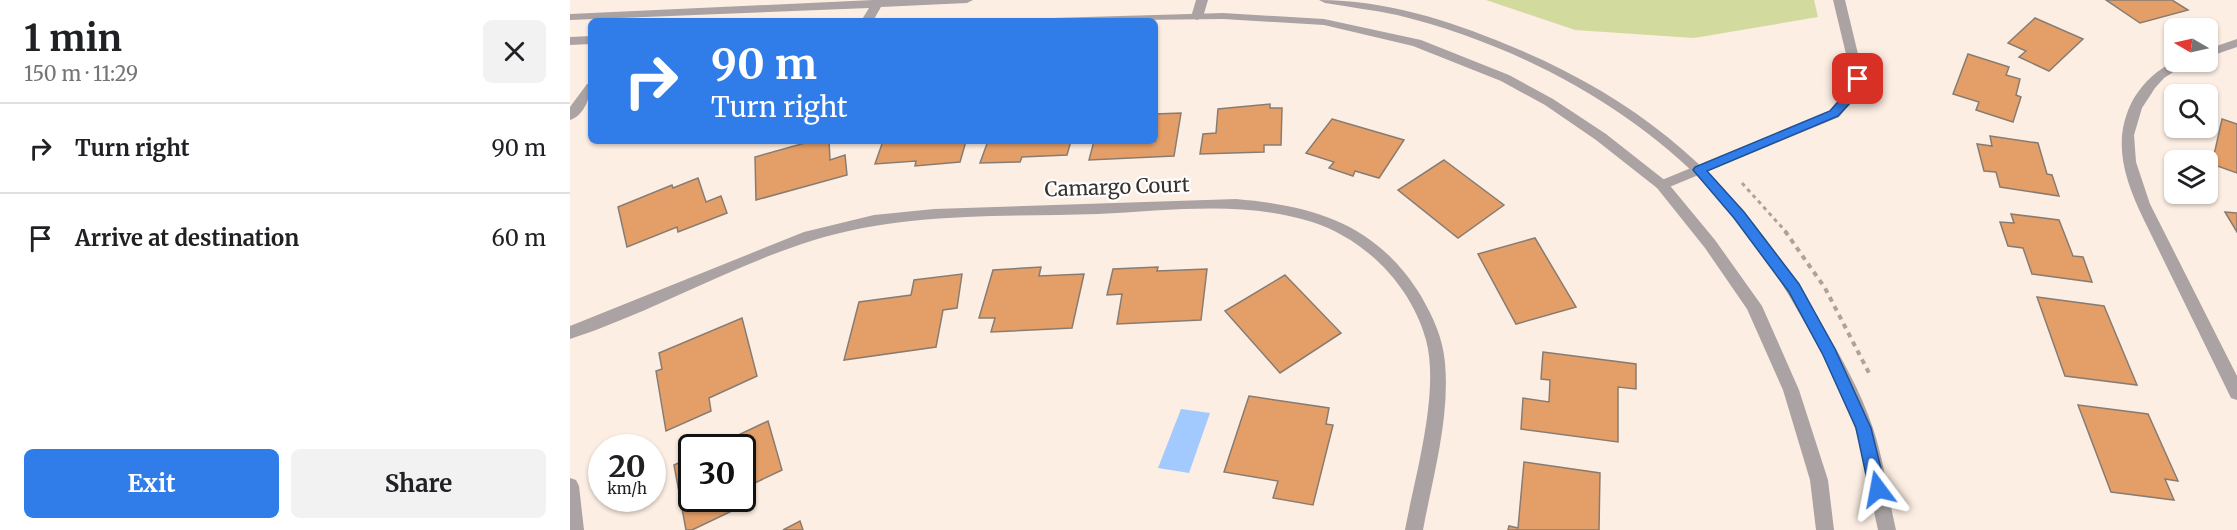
<!DOCTYPE html>
<html lang="en">
<head>
<meta charset="utf-8">
<style>
  body { margin:0; font-family:Merriweather,serif; background:#f2f2f2; color:#202124; height:100vh; display:flex; flex-direction:column; font-size:22px; white-space:nowrap }
  * { box-sizing:border-box; margin:0 }
  p { font-size:20px; color:#757577 }
  .icon { flex:none; width:33px; height:33px; fill:none; stroke:currentColor; stroke-width:2; stroke-linecap:round; stroke-linejoin:round }
  .map { position:relative; flex:1; overflow:hidden }
  .details { display:flex; flex-direction:column; background:#fff; width:570px }
  .details>* { flex:none }
  .top-card { position:absolute; left:18px; top:18px; width:570px; height:126px; border-radius:9px; box-shadow:0 2px 4px #0004; background:#307de9; color:#fff; overflow:hidden }
  .needle { width:39px; rotate:279deg }
  .tools { position:absolute; left:1594px; top:18px; display:grid; gap:12px }
  .tools a { display:grid; place-items:center; width:54px; height:54px; border-radius:9px; background:#fff; box-shadow:0 2px 4px #0004; font-size:30px }
  .speed { position:absolute; left:18px; top:434px; display:flex; gap:12px; font-size:30px; font-weight:700; text-align:center }
  .speed>* { display:grid; place-content:center; width:78px; height:78px; border-radius:50%; background:#fff; box-shadow:0 2px 4px #0004; line-height:1 }
  .speed small { font-size:15px; font-weight:400 }
  .speed .limit { border:3px solid #111; border-radius:9px; background:#fff; color:#111 }
  .pin { position:absolute; display:grid; place-items:center; width:51px; height:51px; color:#fff; margin:-26px; border-radius:12px; box-shadow:0 3px 9px #0006 }
  .me { position:absolute; width:66px; margin:-33px; rotate:347deg; stroke-linejoin:round; filter:drop-shadow(0 0 4px #0008) }
  .turn { display:flex; align-items:center; gap:21px; height:126px; padding:0 24px; font-size:27px }
  .turn .icon { width:78px; height:78px; stroke-width:2.5 }
  .turn b { display:block; font-size:42px; line-height:51px }
  .round { display:grid; place-items:center; flex:none; width:63px; height:63px; border-radius:9px; background:#f2f2f2 }
  .headline { display:flex; align-items:center; justify-content:space-between; height:102px; padding:0 24px }
  h1 { font-size:36px; font-weight:700; line-height:45px }
  .primary-button { display:flex; gap:12px; margin-top:auto; padding:12px 24px }
  .primary-button a { flex:1; height:69px; border-radius:9px; background:#307de9; color:#fff; font-size:24px; font-weight:700; line-height:69px; text-align:center }
  .primary-button a+a { background:#f2f2f2; color:#202124 }
  ul { padding:0; list-style:none }
  li { display:flex; align-items:center; gap:18px; height:90px; padding:0 24px; border-top:2px solid #e0e0e0 }
  li div { flex:1 }
  li b { display:block; font-size:22px }
  li em { font-style:normal }
  main { display:flex; flex:1; min-height:0 }
  .map>svg:first-child { display:block }
  .green { fill:#d2da9d }
  .water { fill:#a3caff }
  .building { fill:#e49f69; stroke:#887c72; stroke-width:1.5 }
  .lines { fill:none; stroke-linecap:round; stroke-linejoin:round }
  .path-far1 { stroke:#ada39b; stroke-width:3; stroke-dasharray:4 4; stroke-linecap:butt }
  .path { stroke:#ada39b; stroke-width:4; stroke-dasharray:5 5; stroke-linecap:butt }
  .service { fill:#aba3a3; fill-rule:evenodd }
  .minor { fill:#aba3a3; fill-rule:evenodd }
  .route { fill:#307de9; stroke:#1f5197; stroke-width:1.5 }
  .labels { text-anchor:middle; stroke-width:4.5; stroke-linejoin:round; paint-order:stroke }
  .street-label { font-size:20px; fill:#36312d; stroke:#fefefe }
</style>
</head>
<body>
<main>
<section class="details">
<div class="headline"><div><h1>1 min</h1><p>150 m · 11:29</p></div><a class="round"><svg class="icon" aria-label="close" viewBox="0 0 24 24"><path d="M6 6l12 12M18 6L6 18"/></svg></a></div>
<ul>
<li><svg class="icon" aria-label="right" viewBox="0 0 24 24"><path d="M7 20v-9h11M14 6l5 5-5 5"/></svg><div><b>Turn right</b></div><em>90 m</em></li>
<li><svg class="icon" aria-label="arrive" viewBox="0 0 24 24"><path d="M6 21V4h12l-3 4 3 4H6"/></svg><div><b>Arrive at destination</b></div><em>60 m</em></li>
</ul>
<div class="primary-button"><a>Exit</a><a>Share</a></div>
</section>
<div class="map">
<svg width="1667" height="530" viewBox="0 0 1667 530">
  <rect width="100%" height="100%" fill="#fceee3"/>
  <polygon class="green" points="916,0 1244,0 1248,17 1124,38 1005,30"/>
  <polygon class="water" points="611,409 640,413 619,473 588,468"/>
  <g class="building">
    <polygon points="1536,0 1602,0 1618,10 1570,23"/>
    <polygon points="1465,18 1513,39 1479,71 1449,57 1456,51 1438,43"/>
    <polygon points="1398,54 1439,67 1436,75 1450,79 1446,95 1451,97 1443,122 1406,110 1409,102 1383,94"/>
    <polygon points="700,104 700,108 712,108 711,145 694,145 694,152 630,154 633,134 646,133 648,109"/>
    <polygon points="611,113 604,156 519,160 524,141 585,141 585,114"/>
    <polygon points="762,119 834,140 809,178 785,171 783,176 759,168 764,162 736,153"/>
    <polygon points="1652,119 1667,124 1667,173 1642,164"/>
    <polygon points="1420,136 1468,143 1477,174 1482,175 1489,196 1430,187 1426,172 1414,171 1407,144 1422,146"/>
    <polygon points="242,141 259,141 260,160 275,155 277,175 186,200 185,157"/>
    <polygon points="313,141 380,142 396,141 390,162 345,166 346,161 305,164"/>
    <polygon points="418,141 501,141 497,155 452,157 450,162 410,163"/>
    <polygon points="874,160 934,205 888,238 828,190"/>
    <polygon points="128,178 136,202 151,196 157,213 108,232 107,227 57,247 48,207 102,185 103,188"/>
    <polygon points="1655,212 1667,213 1667,232"/>
    <polygon points="1441,214 1489,220 1503,256 1513,257 1522,282 1462,274 1453,248 1438,246 1430,222 1444,223"/>
    <polygon points="965,238 1006,307 946,324 908,254"/>
    <polygon points="471,267 469,276 514,274 502,328 421,332 425,318 409,318 423,270"/>
    <polygon points="588,267 587,271 637,269 631,320 547,324 552,294 537,295 543,269"/>
    <polygon points="392,274 387,308 373,310 366,347 274,360 289,302 341,295 344,280"/>
    <polygon points="715,275 771,333 710,373 655,311"/>
    <polygon points="1467,297 1534,306 1567,385 1495,376"/>
    <polygon points="172,318 187,376 139,398 141,411 96,431 86,371 92,369 89,353"/>
    <polygon points="973,352 1066,364 1066,389 1048,387 1048,442 951,429 953,398 979,402 980,380 971,379"/>
    <polygon points="679,396 759,408 756,424 763,425 743,505 703,498 708,481 654,472"/>
    <polygon points="1508,405 1578,414 1608,481 1595,479 1604,500 1541,492"/>
    <polygon points="198,421 212,470 172,489 172,447 143,447"/>
    <polygon points="122,457 122,498 164,498 166,509 122,530 116,530 104,465"/>
    <polygon points="954,462 1030,473 1029,530 938,530 939,526 948,528"/>
    <polygon points="230,521 233,530 213,530"/>
  </g>
  <g class="lines">
    <polyline class="path-far1" points="1172,183 1217,233"/>
    <polyline class="path" points="1215,231 1255,288 1299,373"/>
    <g class="service">
      <polygon points="626,0 638,0 633,17 627,20 621,17"/>
      <polygon points="1263,0 1275,0 1294,79 1281,102 1269,117 1097,188 1087,188 1085,185 1087,182 1259,111 1272,97 1282,79"/>
    </g>
    <g class="minor">
      <polygon points="403,0 397,3 311,7 303,21 291,21 299,8 0,20 0,14 303,0"/>
      <path d="M 749,0 C 815,0 878,20 938,45 C 1083,104 1176,191 1253,326 C 1272,359 1291,392 1303,428 C 1314,461 1318,496 1326,530 L 1308,530 C 1300,496 1296,461 1285,428 C 1273,389 1252,353 1232,318 C 1206,272 1176,227 1140,189 C 1058,103 942,43 827,15 C 803,10 779,7 755,3 Z"/>
      <polygon points="653,13 754,19 851,40 939,75 983,99 1036,134 1097,182 1145,240 1192,306 1229,390 1258,480 1264,530 1246,530 1240,480 1213,390 1177,309 1135,248 1087,188 1026,140 975,105 931,81 843,46 754,25 653,19 477,21 483,18"/>
      <polygon points="21,36 21,44 0,45 0,37"/>
      <polygon points="1667,39 1667,47 1638,57 1638,49"/>
      <path d="M 1605,61 L 1619,62 L 1594,78 L 1585,88 L 1572,108 L 1564,135 L 1566,162 L 1580,204 L 1667,376 L 1667,400 L 1661,398 L 1573,218 C 1554,178 1541,139 1564,98 C 1574,82 1588,69 1605,61 Z"/>
      <path d="M 21,83 C 21,96 14,116 0,120 L 0,107 L 17,84 Z"/>
      <path d="M 666,199 C 745,206 807,224 851,296 C 863,317 873,338 875,363 C 880,418 863,476 853,530 L 835,530 C 845,476 870,392 856,340 C 841,285 795,239 742,222 C 674,200 598,211 528,214 C 433,217 333,212 241,241 C 159,267 82,312 0,339 L 0,326 L 234,232 L 304,215 L 364,209 Z"/>
      <polygon points="0,478 6,480 9,486 14,530 0,530"/>
    </g>
  </g>
  <polygon class="route" points="1288,75 1294,79 1281,102 1268,116 1137,171 1174,212 1229,284 1265,349 1301,428 1316,489 1313,495 1308,497 1302,495 1299,489 1286,428 1253,355 1219,292 1164,218 1123,170 1125,167 1260,111 1272,97 1284,76"/>
  <g class="labels">
    <g class="street-label">
      <text transform="translate(547 187) rotate(-2)" y="7">Camargo Court</text>
    </g>
  </g>
</svg>
<div class="tools">
<a><svg class="needle" viewBox="-14 -14 28 28"><path d="M0-13l5 13h-10z" fill="#e53935"/><path d="M0 13l5-13h-10z" fill="#757577"/></svg></a>
<a><svg class="icon" aria-label="search" viewBox="0 0 24 24"><circle cx="10" cy="10" r="6"/><path d="M15 15l6 6"/></svg></a>
<a><svg class="icon" aria-label="layers" viewBox="0 0 24 24"><path d="M12 4l9 5-9 5-9-5zM3 14l9 5 9-5"/></svg></a>
</div>
<div class="speed"><div>20<small>km/h</small></div><div class="limit">30</div></div>
<div class="pin" style="left:1288px;top:79px;background:#d93025"><svg class="icon" aria-label="arrive" viewBox="0 0 24 24"><path d="M6 21V4h12l-3 4 3 4H6"/></svg></div>
<svg class="me" style="left:1308px;top:489px" viewBox="-20 -20 40 40"><path d="M0-17L14 15 0 8-14 15z" fill="#307de9" stroke="#fff" stroke-width="4"/></svg>
<div class="top-card">
<div class="turn"><svg class="icon" aria-label="right" viewBox="0 0 24 24"><path d="M7 20v-9h11M14 6l5 5-5 5"/></svg><div><b>90 m</b>Turn right</div></div>
</div>
</div>
</main>
</body>
</html>
